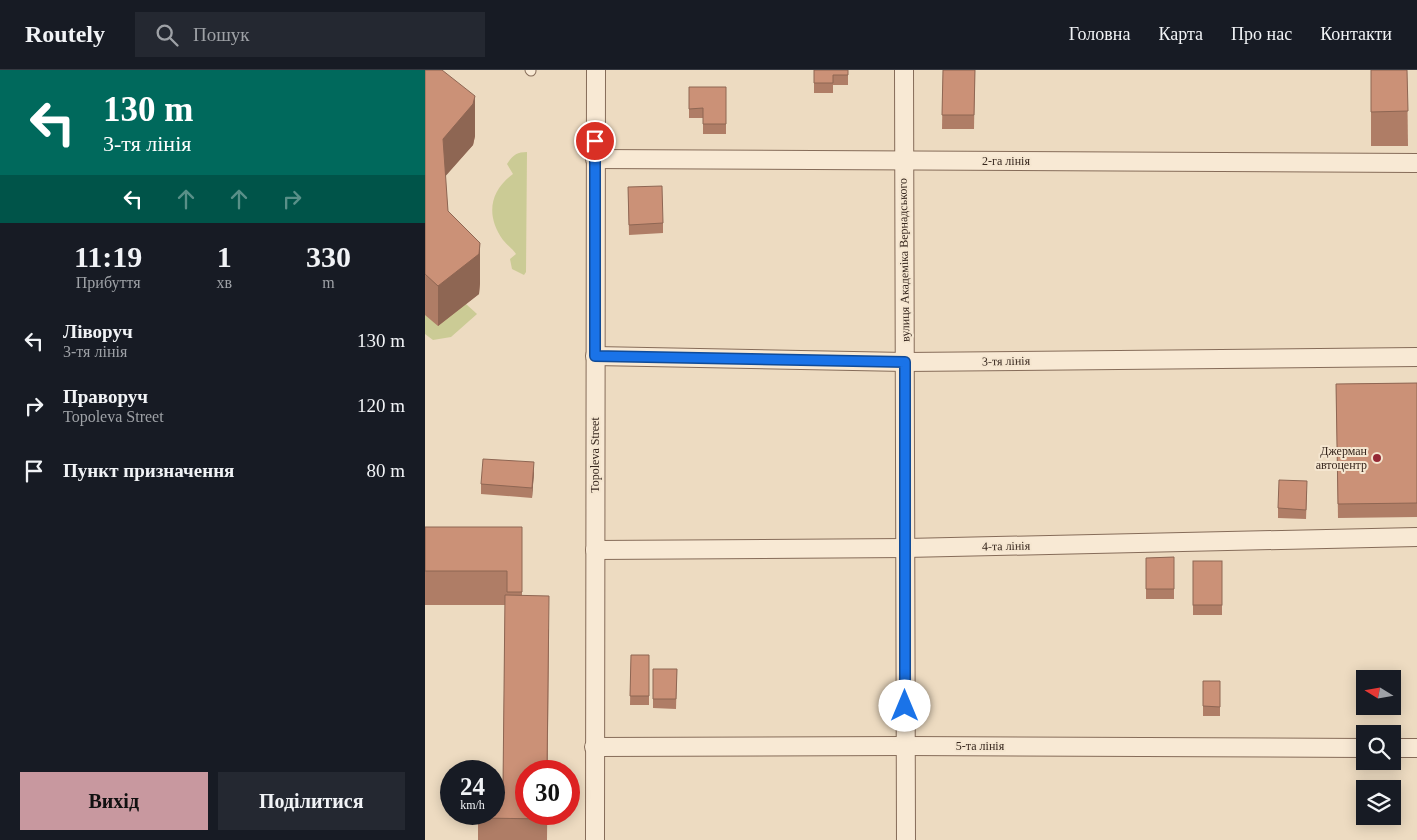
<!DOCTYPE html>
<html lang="uk">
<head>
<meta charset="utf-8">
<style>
  body { margin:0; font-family:"Times New Roman",serif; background:#242831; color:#f1f3f6; height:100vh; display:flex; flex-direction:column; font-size:19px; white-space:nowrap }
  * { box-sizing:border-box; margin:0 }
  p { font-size:16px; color:#9ea1a6 }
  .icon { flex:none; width:28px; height:28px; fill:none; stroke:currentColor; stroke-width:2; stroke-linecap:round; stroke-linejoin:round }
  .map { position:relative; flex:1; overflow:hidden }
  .drawer { display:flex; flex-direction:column; background:#171b24; width:425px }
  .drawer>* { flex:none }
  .hud { background:#00695c; color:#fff; overflow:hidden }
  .needle { width:32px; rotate:281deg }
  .buttons { position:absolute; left:931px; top:600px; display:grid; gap:10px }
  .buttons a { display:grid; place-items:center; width:45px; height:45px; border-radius:0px; background:#171b24; box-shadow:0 2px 12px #0003; font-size:25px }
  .speed { position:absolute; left:15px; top:690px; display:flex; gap:10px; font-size:25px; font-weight:700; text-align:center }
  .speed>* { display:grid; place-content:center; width:65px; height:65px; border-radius:50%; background:#171b24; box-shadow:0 2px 12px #0003; line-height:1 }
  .speed small { font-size:12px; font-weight:400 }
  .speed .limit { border:8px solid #d22; background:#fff; color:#111 }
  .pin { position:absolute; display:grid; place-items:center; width:42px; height:42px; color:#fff; margin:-21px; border:2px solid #fff; border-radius:50%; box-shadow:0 1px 5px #0007 }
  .me { position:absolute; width:55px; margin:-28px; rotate:0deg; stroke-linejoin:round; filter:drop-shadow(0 0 4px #0008) }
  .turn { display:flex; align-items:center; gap:18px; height:105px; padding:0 20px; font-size:22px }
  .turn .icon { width:65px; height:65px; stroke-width:2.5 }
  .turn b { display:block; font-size:35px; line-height:42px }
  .lanes { display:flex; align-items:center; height:48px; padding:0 20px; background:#0003; justify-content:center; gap:25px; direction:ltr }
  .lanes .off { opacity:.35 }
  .eta { display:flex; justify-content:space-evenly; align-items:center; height:85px; text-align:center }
  .eta b { font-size:30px; font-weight:700; line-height:35px }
  .button { display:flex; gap:10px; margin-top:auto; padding:10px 20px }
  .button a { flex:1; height:58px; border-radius:0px; background:#c8989f; color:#111; font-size:20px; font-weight:700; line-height:58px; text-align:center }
  .button a+a { background:#242831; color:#f1f3f6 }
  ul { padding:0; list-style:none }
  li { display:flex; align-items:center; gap:15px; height:65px; padding:0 20px }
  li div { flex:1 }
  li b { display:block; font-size:19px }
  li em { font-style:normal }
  header { display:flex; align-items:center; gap:30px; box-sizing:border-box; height:70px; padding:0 25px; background:#171b24; border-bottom:1px solid #363941 }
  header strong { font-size:24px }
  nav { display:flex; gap:28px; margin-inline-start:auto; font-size:18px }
  .search { width:350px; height:45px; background:#242831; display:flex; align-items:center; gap:12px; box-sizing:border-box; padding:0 18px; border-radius:0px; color:#9ea1a6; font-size:19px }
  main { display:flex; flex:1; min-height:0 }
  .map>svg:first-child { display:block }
  .green { fill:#cbcb95 }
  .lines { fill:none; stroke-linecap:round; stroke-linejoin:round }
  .lane-casing { stroke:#866c59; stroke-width:11 }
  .street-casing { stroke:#866c59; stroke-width:20 }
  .lane { stroke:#f8e9d4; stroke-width:9 }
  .street { stroke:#f8e9d4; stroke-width:18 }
  .wall { fill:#af7d66 }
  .shaded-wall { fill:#8e6653 }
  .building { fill:#cb9177; stroke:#8e6653 }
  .route-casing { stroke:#114b97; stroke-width:12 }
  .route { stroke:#1a73e8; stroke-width:9 }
  .poi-dot { fill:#952935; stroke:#f5e6d0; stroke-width:2 }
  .labels { text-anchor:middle; stroke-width:4; stroke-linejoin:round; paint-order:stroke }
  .street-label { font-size:12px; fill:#36261d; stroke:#f5e6d0 }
  .poi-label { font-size:12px; fill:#36261d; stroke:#f5e6d0; text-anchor:end }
</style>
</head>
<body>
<header>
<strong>Routely</strong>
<div class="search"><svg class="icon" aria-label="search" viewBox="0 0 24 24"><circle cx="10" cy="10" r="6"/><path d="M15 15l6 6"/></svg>Пошук</div>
<nav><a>Головна</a><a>Карта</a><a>Про нас</a><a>Контакти</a></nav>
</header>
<main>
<section class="drawer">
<div class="hud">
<div class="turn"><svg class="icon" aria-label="left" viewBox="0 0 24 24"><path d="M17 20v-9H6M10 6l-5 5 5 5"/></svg><div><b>130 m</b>3-тя лінія</div></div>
<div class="lanes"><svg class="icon" aria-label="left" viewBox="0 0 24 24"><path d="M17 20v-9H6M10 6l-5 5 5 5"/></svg><svg class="icon off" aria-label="ahead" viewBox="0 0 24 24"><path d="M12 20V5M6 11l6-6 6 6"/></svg><svg class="icon off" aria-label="ahead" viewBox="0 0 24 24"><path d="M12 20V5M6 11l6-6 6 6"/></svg><svg class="icon off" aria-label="right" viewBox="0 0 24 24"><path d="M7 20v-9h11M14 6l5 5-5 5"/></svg></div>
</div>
<div class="eta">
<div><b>11:19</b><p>Прибуття</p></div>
<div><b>1</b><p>хв</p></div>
<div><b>330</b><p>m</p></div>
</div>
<ul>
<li><svg class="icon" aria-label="left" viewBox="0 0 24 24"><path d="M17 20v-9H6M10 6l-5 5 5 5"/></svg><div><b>Ліворуч</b><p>3-тя лінія</p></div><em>130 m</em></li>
<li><svg class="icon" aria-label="right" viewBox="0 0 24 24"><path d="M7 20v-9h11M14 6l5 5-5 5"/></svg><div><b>Праворуч</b><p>Topoleva Street</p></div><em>120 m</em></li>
<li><svg class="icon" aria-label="arrive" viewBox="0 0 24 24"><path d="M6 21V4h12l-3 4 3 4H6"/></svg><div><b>Пункт призначення</b></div><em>80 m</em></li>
</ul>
<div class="button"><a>Вихід</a><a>Поділитися</a></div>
</section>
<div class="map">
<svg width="992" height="770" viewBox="0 0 992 770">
  <rect width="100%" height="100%" fill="#eddbc1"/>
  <g class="green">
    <path d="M 102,82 L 101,202 L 99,205 L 87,199 L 85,189 L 91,184 C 88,179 82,175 78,170 C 61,146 64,122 88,104 L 82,94 C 88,85 92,82 102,82 Z"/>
    <polygon points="41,234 52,244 26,267 8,270 0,264 0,245"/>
  </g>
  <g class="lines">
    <g class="lane-casing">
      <polyline id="lane" points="105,0 106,1"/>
    </g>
    <g class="street-casing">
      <g id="street">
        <polyline points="479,0 481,770"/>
        <polyline points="170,89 992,93"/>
        <polyline points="170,286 480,292 992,287"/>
        <polyline points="170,480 481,478 992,467"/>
        <polyline points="169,677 480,676 940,678"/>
        <polyline points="968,678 992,678"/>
        <polyline points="170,770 171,0"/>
      </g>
    </g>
    <use href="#lane" class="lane"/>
    <use href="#street" class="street"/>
  </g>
  <g class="wall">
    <polygon points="0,0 50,66 48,75 20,106 23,141 55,213 54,224 13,256 0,245"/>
    <polygon points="389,0 423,5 423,15 408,15 408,23 389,23"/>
    <polygon points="518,0 550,0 549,59 517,59"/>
    <polygon points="946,0 982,0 983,76 946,76"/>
    <polygon points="264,17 301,54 301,64 278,64 278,48 264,48"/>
    <polygon points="203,117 238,153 238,163 204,165"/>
    <polygon points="992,313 992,447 913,448 911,314"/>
    <polygon points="109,402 107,428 56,424 56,414"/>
    <polygon points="882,421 881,449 853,448 853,438"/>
    <polygon points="0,457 97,457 97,525 124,560 122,770 53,770 53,744 78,716 80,535 0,535"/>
    <polygon points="749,487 749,529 721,529 721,488"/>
    <rect x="768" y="491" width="29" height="54"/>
    <polygon points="206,585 224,585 224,635 205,635"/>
    <polygon points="228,599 252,599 251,639 228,638"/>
    <rect x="778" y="611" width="17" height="35"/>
  </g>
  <g class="shaded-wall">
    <polygon points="50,26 50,66 48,75 18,109 18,69"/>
    <polygon points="55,173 55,213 54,224 13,256 13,216"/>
    <polygon points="109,392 109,402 107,428 107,418"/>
  </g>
  <g class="building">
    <polygon points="0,0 17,0 50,26 48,34 18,69 23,141 55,173 54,184 13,216 0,204"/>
    <polygon points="389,0 423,0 423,5 408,5 408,13 389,13"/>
    <polygon points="518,0 550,0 549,45 517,45"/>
    <polygon points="946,0 982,0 983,41 946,42"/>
    <polygon points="264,17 301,17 301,54 278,54 278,38 264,39"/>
    <polygon points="237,116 238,153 204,155 203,117"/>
    <polygon points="992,313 992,433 913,434 911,314"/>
    <polygon points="58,389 109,392 107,418 56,414"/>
    <polygon points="854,410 882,411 881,440 853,438"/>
    <polygon points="0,457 97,457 97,522 82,522 82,501 0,501"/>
    <polygon points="749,487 749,519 721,519 721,488"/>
    <rect x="768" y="491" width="29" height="44"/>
    <polygon points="80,525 124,526 122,701 101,701 101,744 122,744 122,749 53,748 53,744 69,744 69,716 78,716"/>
    <polygon points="206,585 224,585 224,626 205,626"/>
    <polygon points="228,599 252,599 251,629 228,629"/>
    <polygon points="778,611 795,611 795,637 778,636"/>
  </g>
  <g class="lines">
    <g class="route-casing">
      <polyline id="route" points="170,71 170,286 480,292 480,636"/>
    </g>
    <use href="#route" class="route"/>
  </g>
  <circle class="poi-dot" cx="952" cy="388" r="5"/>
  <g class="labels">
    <g class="street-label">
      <text x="581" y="95">2-га лінія</text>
      <text transform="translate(479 190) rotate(-91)" y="4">вулиця Академіка Вернадського</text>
      <text transform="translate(581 291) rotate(-1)" y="4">3-тя лінія</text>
      <text transform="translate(170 385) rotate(-90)" y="4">Topoleva Street</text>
      <text transform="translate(581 476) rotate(-1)" y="4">4-та лінія</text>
      <text x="555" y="680">5-та лінія</text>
    </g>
    <g class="poi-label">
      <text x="942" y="385">Джерман<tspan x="942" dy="14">автоцентр</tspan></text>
    </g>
  </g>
</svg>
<div class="buttons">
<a><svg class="needle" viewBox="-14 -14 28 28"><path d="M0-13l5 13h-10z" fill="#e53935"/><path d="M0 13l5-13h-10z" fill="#9ea1a6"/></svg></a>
<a><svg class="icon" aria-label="search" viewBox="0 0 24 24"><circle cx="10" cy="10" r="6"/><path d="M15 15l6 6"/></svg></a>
<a><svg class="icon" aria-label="layers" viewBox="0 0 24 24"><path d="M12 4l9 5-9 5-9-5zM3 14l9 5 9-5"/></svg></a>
</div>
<div class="speed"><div>24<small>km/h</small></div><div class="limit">30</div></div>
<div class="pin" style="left:170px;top:71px;background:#d93025"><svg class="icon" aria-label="arrive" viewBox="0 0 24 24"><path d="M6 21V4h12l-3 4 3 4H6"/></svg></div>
<svg class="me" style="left:480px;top:636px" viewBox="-20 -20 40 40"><circle r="19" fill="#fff"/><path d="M0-13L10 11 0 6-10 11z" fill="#1a73e8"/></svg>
</div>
</main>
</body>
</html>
